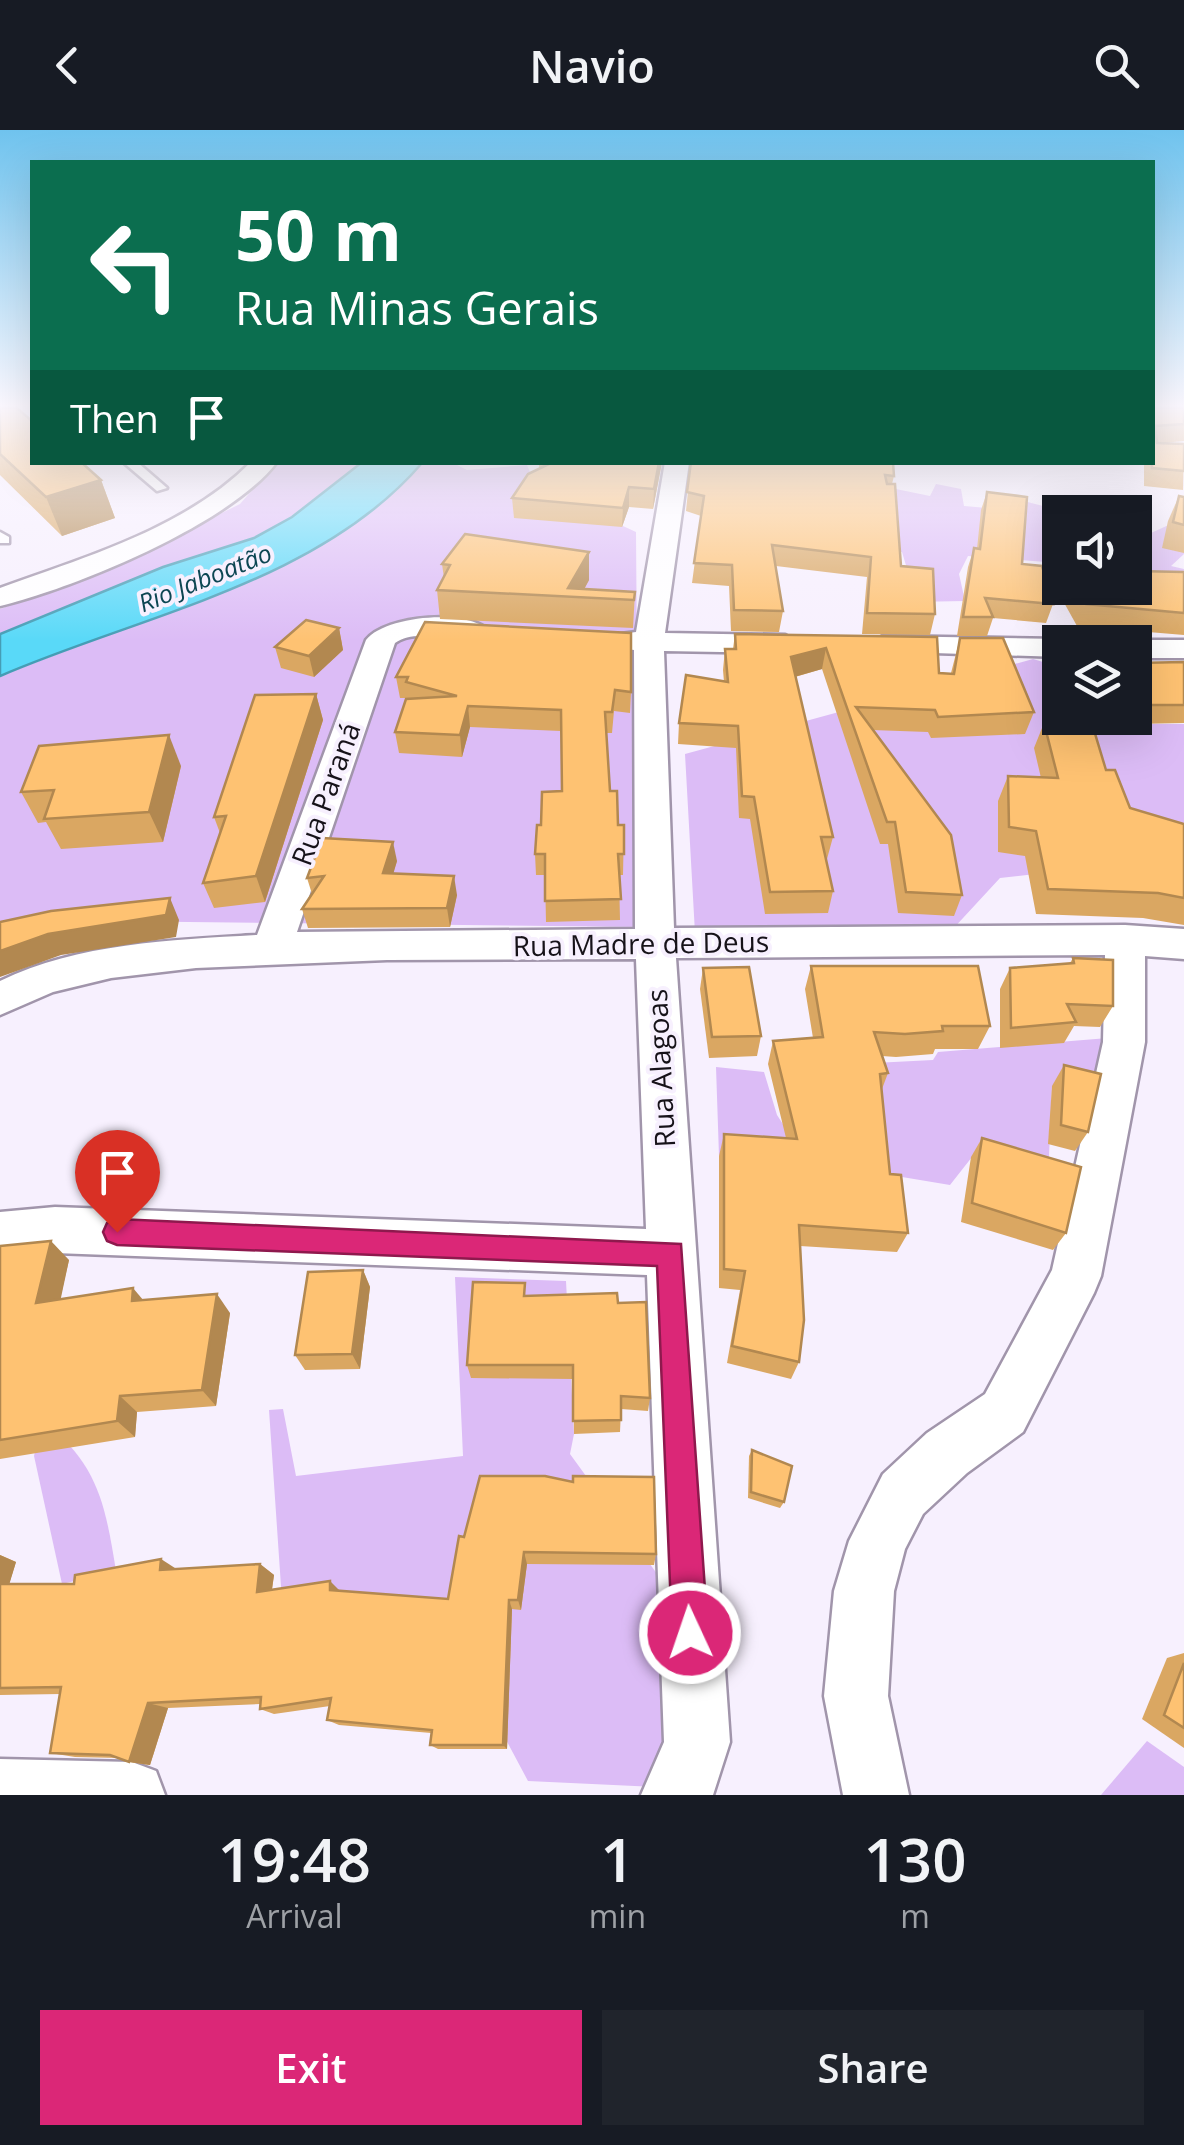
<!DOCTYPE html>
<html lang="en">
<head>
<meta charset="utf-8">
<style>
  body { margin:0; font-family:"Open Sans",sans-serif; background:#20242c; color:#f1f3f6; height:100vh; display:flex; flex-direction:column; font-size:38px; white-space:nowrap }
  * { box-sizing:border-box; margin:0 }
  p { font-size:32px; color:#9ea1a6 }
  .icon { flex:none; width:55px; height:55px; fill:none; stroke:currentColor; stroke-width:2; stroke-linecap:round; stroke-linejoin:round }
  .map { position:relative; height:1665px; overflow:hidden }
  .panel { display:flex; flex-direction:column; background:#171b24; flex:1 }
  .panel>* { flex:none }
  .guide { position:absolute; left:30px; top:30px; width:1125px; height:305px; border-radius:0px; box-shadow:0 10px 40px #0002; background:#0b6e4f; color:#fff; overflow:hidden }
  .tools { position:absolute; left:1042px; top:365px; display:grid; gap:20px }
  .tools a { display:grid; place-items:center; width:110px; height:110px; border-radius:0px; background:#171b24; box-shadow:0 10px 40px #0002; font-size:50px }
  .pin { position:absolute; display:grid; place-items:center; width:85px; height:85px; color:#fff; margin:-102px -42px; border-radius:50% 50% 50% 0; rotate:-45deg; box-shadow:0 0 10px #0007 }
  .pin .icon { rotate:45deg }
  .me { position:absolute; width:110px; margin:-55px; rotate:357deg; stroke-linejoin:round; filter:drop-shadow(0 0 8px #0008) }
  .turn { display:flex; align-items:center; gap:35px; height:210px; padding:0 40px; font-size:45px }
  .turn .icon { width:130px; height:130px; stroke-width:2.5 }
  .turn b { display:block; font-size:70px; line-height:85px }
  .then { display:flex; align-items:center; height:95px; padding:0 40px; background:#0003; gap:20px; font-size:38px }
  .eta { display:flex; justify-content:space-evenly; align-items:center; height:170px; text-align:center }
  .eta b { font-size:60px; font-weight:600; line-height:70px }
  .button { display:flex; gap:20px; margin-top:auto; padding:20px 40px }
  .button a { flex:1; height:115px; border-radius:0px; background:#db2777; color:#fff; font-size:40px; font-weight:600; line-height:115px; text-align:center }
  .button a+a { background:#20242c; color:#f1f3f6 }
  header { display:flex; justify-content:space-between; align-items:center; height:130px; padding:0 40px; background:#171b24; font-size:45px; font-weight:600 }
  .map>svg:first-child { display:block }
  .green { fill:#dcbcf6 }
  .water { fill:#59d9f8; stroke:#459db5; stroke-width:2.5 }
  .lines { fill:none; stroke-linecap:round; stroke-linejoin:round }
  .service-casing { stroke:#a195ab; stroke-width:5 }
  .minor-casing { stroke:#a195ab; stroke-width:5 }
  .service { fill:#fff; fill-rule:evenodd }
  .minor { fill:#fff; fill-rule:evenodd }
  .wall { fill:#daa762 }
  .shaded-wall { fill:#b28850 }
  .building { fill:#fec272; stroke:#b28850; stroke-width:2.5 }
  .route { fill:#db2777; stroke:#8e194d; stroke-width:2.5 }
  .labels { text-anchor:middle; stroke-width:8; stroke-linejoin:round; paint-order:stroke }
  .far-water-label { font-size:25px; font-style:italic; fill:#0d4653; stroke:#f7f0fe }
  .street-label { font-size:28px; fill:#161219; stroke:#f7f0fe }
</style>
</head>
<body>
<header><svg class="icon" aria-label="back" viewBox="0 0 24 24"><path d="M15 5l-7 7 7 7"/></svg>Navio<svg class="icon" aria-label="search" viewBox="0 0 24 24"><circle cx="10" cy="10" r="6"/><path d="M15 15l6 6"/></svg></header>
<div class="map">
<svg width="1184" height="1665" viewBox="0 0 1184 1665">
  <rect width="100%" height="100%" fill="#f7f0fe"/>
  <g class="green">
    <polygon points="276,333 361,333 292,387 254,408 163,437 0,504 0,479 110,438 240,374"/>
    <polygon points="422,333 453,333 467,340 527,335 536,356 636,402 639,797 8,790 0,804 0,546 267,444 411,345"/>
    <polygon points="936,354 961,359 964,376 1011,380 1012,368 1043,376 1099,376 1098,382 1060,382 1060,433 968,426 959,444 965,471 911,472 911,452 902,422 858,414 891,358 930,366"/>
    <polygon points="1184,388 1184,424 1171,436 1184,439 1184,457 1135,454 1135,402 1151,403"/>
    <polygon points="1033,529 1060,537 1060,588 1130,588 1134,594 1184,594 1184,727 1000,748 951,801 695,803 685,624"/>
    <polygon points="1108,908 1100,961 1052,956 1048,1050 972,1027 950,1055 890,1045 874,933 933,930 938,922"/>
    <polygon points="716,937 764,942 777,985 796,1014 719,1026"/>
    <polygon points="455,1147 566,1151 574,1304 570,1324 671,1463 691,1630 656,1657 528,1651 435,1477 282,1471 269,1280 283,1279 296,1346 463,1326"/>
    <path d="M 42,1290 C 98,1334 105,1373 116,1441 L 62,1454 L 34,1326 Z"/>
    <polygon points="1147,1611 1184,1637 1184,1665 1101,1665"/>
  </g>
  <path class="water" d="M 361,333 L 422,333 C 319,453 141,485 0,546 L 0,504 L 163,437 L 254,408 L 292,387 Z"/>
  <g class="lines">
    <g class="service-casing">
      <g id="service">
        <polygon points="123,332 137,332 167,358 157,361"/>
        <polygon points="0,402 9,407 9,413 0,413"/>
      </g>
    </g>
    <g class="minor-casing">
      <g id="minor">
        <path d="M 251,332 L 277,332 C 230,394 75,458 0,476 L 0,458 C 85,427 186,398 251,332 Z"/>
        <path d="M 665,332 L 689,332 L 665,503 L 785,505 L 800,514 L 785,523 L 664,521 L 674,798 L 1125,795 L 1184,799 L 1184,829 L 1145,826 L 1145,912 L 1101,1146 L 1094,1163 L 1023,1302 L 967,1343 L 923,1384 L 905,1419 L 894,1461 L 888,1566 L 909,1665 L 843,1665 L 824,1566 L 834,1461 L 849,1411 L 883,1344 L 927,1303 L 985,1264 L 1052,1140 L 1103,912 L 1105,825 L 676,828 L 730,1612 L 713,1665 L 641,1665 L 664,1612 L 647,1145 L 55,1123 L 0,1128 L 0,1082 L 55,1077 L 646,1099 L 636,829 L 387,830 L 196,838 L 111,848 L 53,862 L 0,885 L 0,851 C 79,813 171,810 257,805 L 366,510 C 385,485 471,478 490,502 C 472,524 422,493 395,513 L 297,802 L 635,799 L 634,520 L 613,517 L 608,511 L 613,505 L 636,502 Z"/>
        <polygon points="883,506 1060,509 1071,512 1060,512 1060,527 872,521 868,515"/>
        <polygon points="1135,510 1184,510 1184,528 1135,528 1135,512 1125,512"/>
        <polygon points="0,1629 132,1632 156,1641 165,1665 0,1665"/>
      </g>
    </g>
    <use href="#service" class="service"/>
    <use href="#minor" class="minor"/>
  </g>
  <g class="wall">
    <polygon points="0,278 101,350 115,388 62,406 0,345"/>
    <polygon points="1152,278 1184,278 1184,311 1162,313 1184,314 1183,360 1144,356 1144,332 1152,332"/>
    <polygon points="539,332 662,332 653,379 629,377 622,397 514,388 512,368 539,338"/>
    <polygon points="691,332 894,346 892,354 901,436 935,484 930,505 862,504 867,447 776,436 783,481 779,502 731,501 729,456 692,453 701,386 686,381"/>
    <polygon points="987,362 1022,434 1053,474 1046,493 993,488 987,506 957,506 968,437 974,418 977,419 981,380"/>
    <polygon points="1179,366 1184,367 1184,423 1162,418 1168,391"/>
    <polygon points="589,422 589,450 584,459 635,462 633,498 440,489 437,460 444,448 442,434"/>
    <polygon points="1184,442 1184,505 1077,496 1057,460 1060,451 1060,458 1135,458"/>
    <polygon points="425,492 631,562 630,583 614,581 612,603 606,603 610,661 618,695 624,695 623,745 619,745 620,790 546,792 545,745 536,745 535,724 541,695 562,661 561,601 470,597 462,627 399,623 395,602 409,568 400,568 396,547"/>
    <polygon points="339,498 343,520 314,547 281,538 275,517"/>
    <polygon points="735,504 937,507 939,543 951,543 960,508 1034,582 1025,604 931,608 928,602 872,600 962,765 954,786 898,783 888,714 880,714 822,539 795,547 833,707 827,729 826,729 833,761 828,783 765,784 750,689 739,688 736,618 678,614 679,593 724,552 723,540 725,519 733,519"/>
    <polygon points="1184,532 1184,593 1134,594 1130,588 1135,588 1135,533"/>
    <polygon points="316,564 323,590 265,772 214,778 203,753 220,703 214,687"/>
    <polygon points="1044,593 1106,640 1130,678 1184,694 1184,795 1143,788 1036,784 1025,726 998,722 998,671 1008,646 1041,648 1034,618"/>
    <polygon points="181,636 163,712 61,719 46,692 38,693 21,662"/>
    <polygon points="397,731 393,743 457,765 450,797 308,798 302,779 312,764 307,748"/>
    <polygon points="1073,828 1113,876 1100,897 1074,896 1064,913 1000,918 1000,859 1010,838 1070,833"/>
    <polygon points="811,836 990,896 978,919 935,919 933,924 896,927 882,926 888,943 882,959 890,1044 908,1103 897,1122 800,1116 799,1232 791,1249 727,1233 740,1160 719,1158 719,1026 724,1004 786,1008 768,934 773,911 813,908 805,859"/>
    <polygon points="703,838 761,906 757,926 709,928 700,859"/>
    <polygon points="1064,935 1088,1002 1075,1021 1048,1014 1052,956"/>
    <polygon points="982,1008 1066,1103 1053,1120 961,1092 971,1027"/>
    <polygon points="0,1116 69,1130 60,1169 143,1170 230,1183 216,1276 137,1282 135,1307 0,1329"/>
    <polygon points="363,1140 370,1157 360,1239 305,1240 295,1225"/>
    <polygon points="526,1166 618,1173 650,1268 648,1281 621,1279 620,1302 574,1304 573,1249 471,1248 467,1235"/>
    <polygon points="752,1320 784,1372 780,1378 748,1368 749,1326"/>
    <polygon points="459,1406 656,1424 654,1435 527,1434 521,1480 512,1479 507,1619 438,1619 430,1615 431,1603 339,1595 327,1590 330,1576 274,1584 260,1579 260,1574 168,1578 150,1635 129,1632 119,1628 75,1627 50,1623 60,1564 0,1565 0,1425 16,1432 9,1454 74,1454 176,1439 260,1434 274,1445 272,1460 341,1461 448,1469"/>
    <polygon points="1184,1523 1184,1618 1142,1589 1167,1528"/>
  </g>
  <g class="shaded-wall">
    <polygon points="659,332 662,332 653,379 654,359"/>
    <polygon points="101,350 115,388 62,406 46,367"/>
    <polygon points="629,357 629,377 622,397 623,378"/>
    <polygon points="589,422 589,450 580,467 568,458"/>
    <polygon points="339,498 343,520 314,547 309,526"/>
    <polygon points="826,518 822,539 787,549 791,527"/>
    <polygon points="316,564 323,590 265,772 256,746"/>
    <polygon points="468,576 470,597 462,627 460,605"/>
    <polygon points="169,605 181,636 163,712 149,682"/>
    <polygon points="393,712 397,731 388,762 383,743"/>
    <polygon points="454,746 457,765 450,797 447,778"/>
    <polygon points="170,768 179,790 176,807 61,825 0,847 0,821 48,804"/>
    <polygon points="51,1111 69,1130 56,1191 36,1173"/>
    <polygon points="363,1140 370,1157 360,1239 352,1224"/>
    <polygon points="133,1158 149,1177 132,1171"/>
    <polygon points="217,1164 230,1183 216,1276 202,1260"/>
    <polygon points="120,1266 137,1282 135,1307 117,1291"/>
    <polygon points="524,1422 527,1434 521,1480 518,1470"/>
    <polygon points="0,1425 16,1432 6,1465 0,1462"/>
    <polygon points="161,1429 178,1440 160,1440"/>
    <polygon points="260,1434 274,1445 270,1472 257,1462"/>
    <polygon points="330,1451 341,1462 330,1460"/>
    <polygon points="509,1470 512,1479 507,1619 503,1615"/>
    <polygon points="148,1573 168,1578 150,1635 129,1632"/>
  </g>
  <g class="building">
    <polygon points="0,278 17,278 32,291 32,332 81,332 101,350 46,367 0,324"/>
    <polygon points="1152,278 1184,278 1184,294 1155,296 1157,313 1184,314 1184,341 1152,338"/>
    <polygon points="553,332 659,332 654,359 629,357 623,378 512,368 528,344"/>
    <polygon points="691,332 893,332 894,346 885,345 887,354 895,354 901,436 933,439 935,484 867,483 871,427 772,415 783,481 734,480 732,435 694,433 704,366 687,362"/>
    <polygon points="987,362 1027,367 1022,434 1042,436 1053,474 985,468 993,487 963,487 974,418 980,419"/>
    <polygon points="1179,366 1184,367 1184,395 1173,392"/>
    <polygon points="465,404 589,422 568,458 635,462 634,470 437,460 450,435 442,434"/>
    <polygon points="1135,441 1184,442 1184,483 1086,474 1076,458 1135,458"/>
    <polygon points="306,490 339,498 309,526 275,517"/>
    <polygon points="425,492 631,503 631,562 615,560 612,582 605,582 610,661 617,661 618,695 624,695 624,724 618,724 621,769 545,771 545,724 535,724 537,695 541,695 542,662 562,661 561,580 468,576 460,605 395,602 406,569 457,566 406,552 408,547 396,547"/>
    <polygon points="735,504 937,507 939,543 954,544 960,508 1003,508 1034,582 938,587 935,580 856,577 951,705 962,765 906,762 895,692 887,692 826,518 791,527 833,707 821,707 833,761 770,762 754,667 742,666 738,596 679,593 686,545 728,552 725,519 736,519"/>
    <polygon points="1184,532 1184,575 1143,575 1135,562 1135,533"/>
    <polygon points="316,564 256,746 203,753 226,686 214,687 255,565"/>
    <polygon points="1044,593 1093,597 1106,640 1115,640 1130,678 1184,694 1184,768 1158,763 1048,759 1036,701 1009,697 1008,646 1058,648"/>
    <polygon points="169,605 149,682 44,689 54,660 21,662 39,616"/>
    <polygon points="322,708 393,712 383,743 454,746 447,778 302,779 324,746 307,748"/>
    <polygon points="170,768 166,785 48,804 0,821 0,792 51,781"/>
    <polygon points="1073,828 1113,830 1113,876 1067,874 1076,892 1011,898 1010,838 1074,833"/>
    <polygon points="811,836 978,836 990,896 942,896 943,901 905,904 874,902 888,943 880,944 890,1044 901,1045 908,1103 799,1095 804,1190 799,1232 732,1216 745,1141 724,1139 724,1004 797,1009 773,911 823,907"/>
    <polygon points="749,837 761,906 712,907 703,838"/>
    <polygon points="1064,935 1101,944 1088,1002 1061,995"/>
    <polygon points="982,1008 1081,1037 1066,1103 972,1073"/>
    <polygon points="51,1111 36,1173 133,1158 132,1171 217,1164 202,1260 120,1266 117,1291 0,1310 0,1116"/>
    <polygon points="363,1140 352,1224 295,1225 308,1142"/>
    <polygon points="473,1152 525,1153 524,1166 617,1163 618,1173 646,1172 650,1268 621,1266 621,1290 573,1291 573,1235 467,1235"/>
    <polygon points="752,1320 792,1336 784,1372 751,1362"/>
    <polygon points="480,1346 545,1346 573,1352 573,1346 654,1347 656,1424 524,1422 518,1470 509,1470 503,1615 430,1615 432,1600 327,1590 331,1568 260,1579 261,1567 148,1573 129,1632 110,1625 50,1623 61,1557 0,1558 0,1454 74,1454 75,1445 161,1429 160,1440 260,1434 257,1462 330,1451 330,1460 448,1469 459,1406 464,1407"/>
    <polygon points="1184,1533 1184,1598 1164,1585"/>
  </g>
  <linearGradient id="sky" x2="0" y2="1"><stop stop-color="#6fc3ee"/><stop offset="0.54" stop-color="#fbf8ff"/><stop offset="1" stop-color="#fbf8ff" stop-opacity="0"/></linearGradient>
  <rect width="1184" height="511" fill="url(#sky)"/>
  <polygon class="route" points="117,1089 681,1114 708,1503 702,1515 690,1521 678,1515 672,1503 657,1136 117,1115 107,1111 103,1102 107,1093"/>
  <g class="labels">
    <g class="far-water-label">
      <text transform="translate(205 448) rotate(-22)" y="9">Rio Jaboatão</text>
    </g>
    <g class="street-label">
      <text transform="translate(326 664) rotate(-70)" y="10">Rua Paraná</text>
      <text transform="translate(641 814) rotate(-1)" y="10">Rua Madre de Deus</text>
      <text transform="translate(661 938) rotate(-93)" y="10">Rua Alagoas</text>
    </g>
  </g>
</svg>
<div class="tools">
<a><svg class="icon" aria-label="sound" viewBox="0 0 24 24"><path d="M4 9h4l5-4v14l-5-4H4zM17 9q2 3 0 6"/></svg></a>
<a><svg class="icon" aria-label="layers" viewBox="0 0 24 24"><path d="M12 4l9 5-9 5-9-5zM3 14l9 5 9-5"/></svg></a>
</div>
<div class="pin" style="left:117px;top:1102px;background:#d93025"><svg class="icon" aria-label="arrive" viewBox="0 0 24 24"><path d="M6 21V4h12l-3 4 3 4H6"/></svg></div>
<svg class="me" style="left:690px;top:1503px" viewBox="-20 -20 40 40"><circle r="17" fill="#db2777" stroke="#fff" stroke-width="3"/><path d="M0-11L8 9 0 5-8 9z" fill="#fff"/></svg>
<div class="guide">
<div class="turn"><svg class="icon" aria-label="left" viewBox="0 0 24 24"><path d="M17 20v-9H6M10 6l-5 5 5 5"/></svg><div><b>50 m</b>Rua Minas Gerais</div></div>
<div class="then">Then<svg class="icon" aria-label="arrive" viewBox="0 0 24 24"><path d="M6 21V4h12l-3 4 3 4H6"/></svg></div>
</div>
</div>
<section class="panel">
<div class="eta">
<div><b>19:48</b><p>Arrival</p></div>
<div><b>1</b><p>min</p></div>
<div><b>130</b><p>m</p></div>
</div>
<div class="button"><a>Exit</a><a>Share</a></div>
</section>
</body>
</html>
